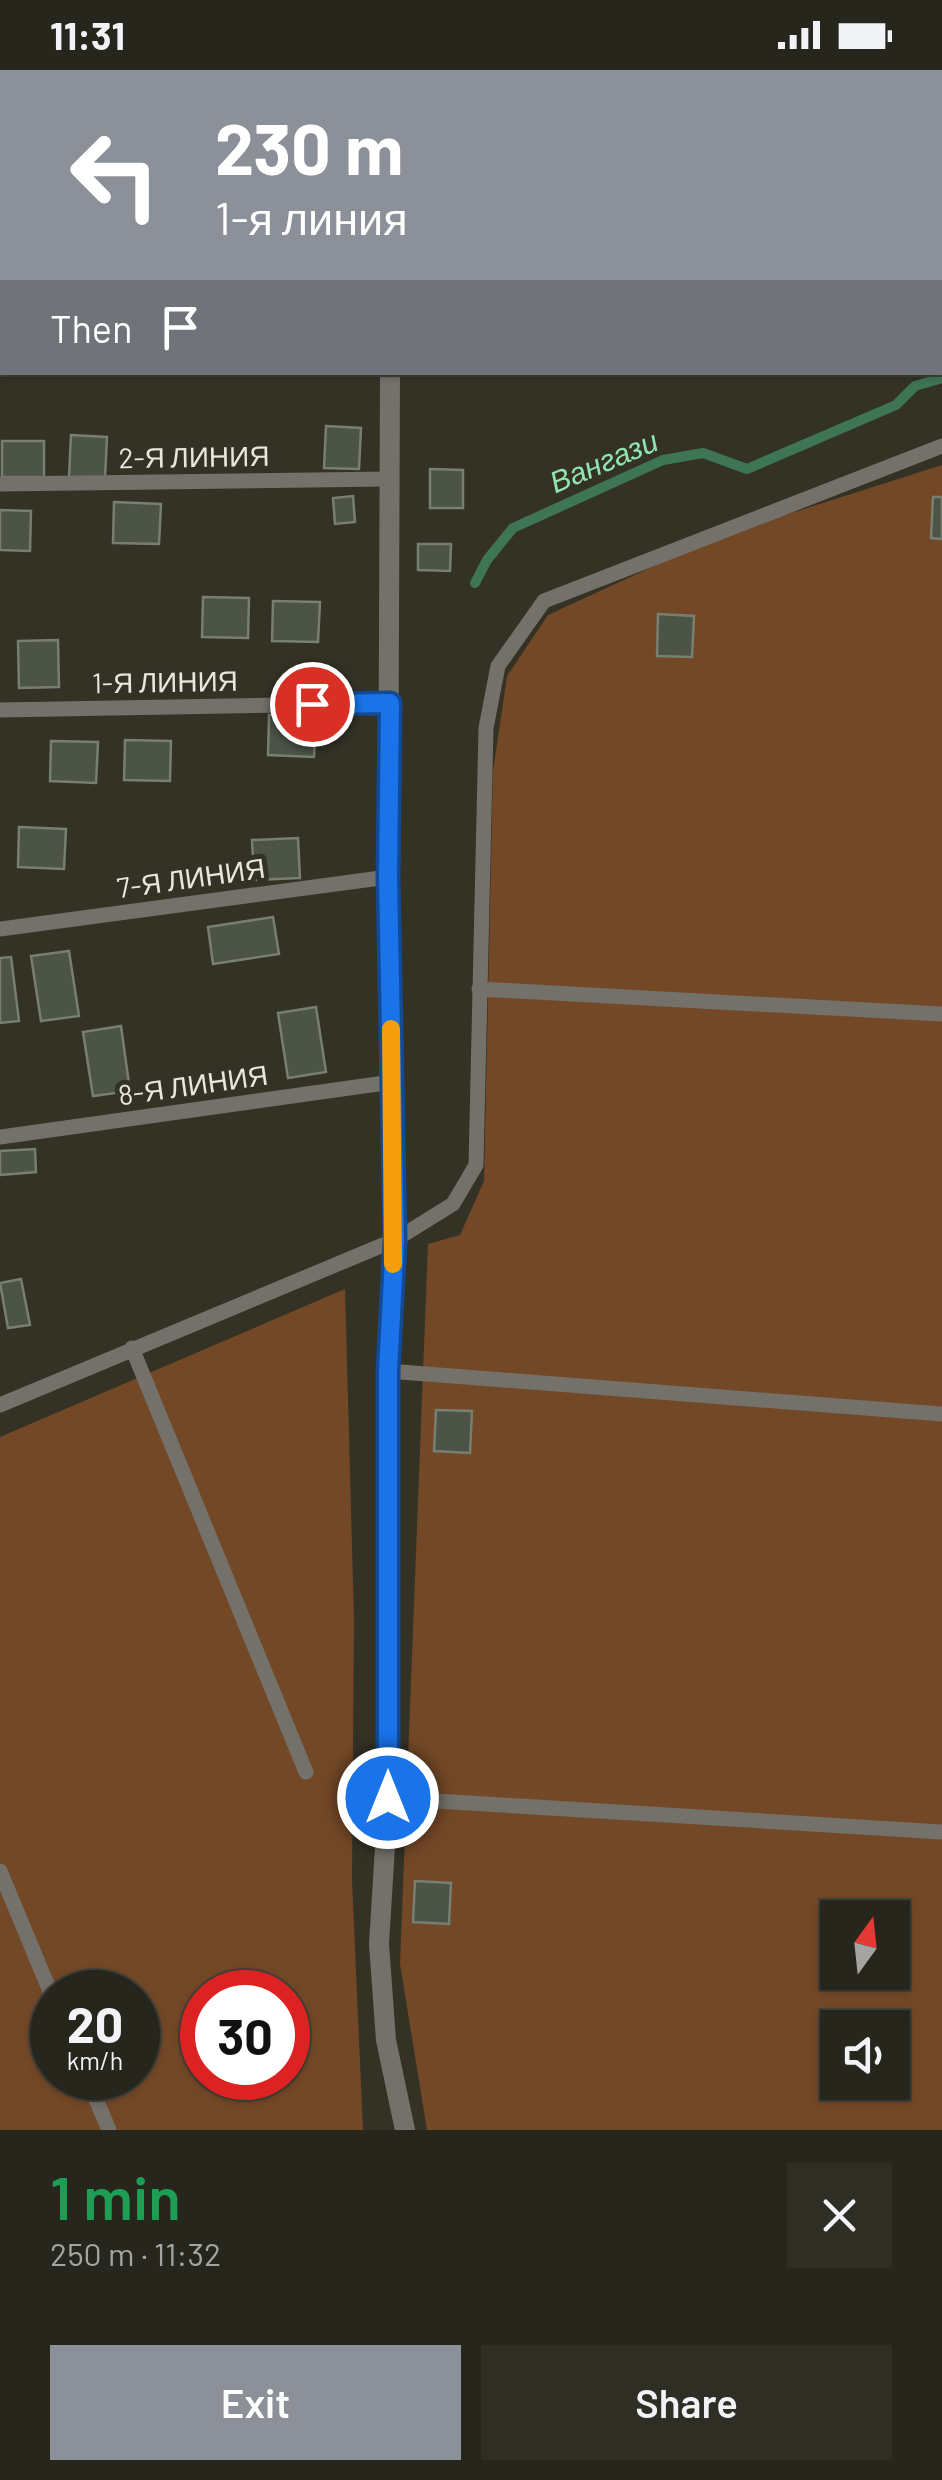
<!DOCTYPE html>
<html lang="en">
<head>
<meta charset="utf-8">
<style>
  body { margin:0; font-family:Barlow,sans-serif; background:#2e2e25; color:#f1f3f6; height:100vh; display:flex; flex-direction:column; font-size:38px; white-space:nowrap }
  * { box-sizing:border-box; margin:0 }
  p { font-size:32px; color:#a4a5a3 }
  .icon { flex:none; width:55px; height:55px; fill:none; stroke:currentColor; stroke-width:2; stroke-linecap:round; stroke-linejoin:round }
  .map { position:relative; height:2060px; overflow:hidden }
  .side { display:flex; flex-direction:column; background:#26261c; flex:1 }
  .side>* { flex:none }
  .hud { position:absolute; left:0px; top:0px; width:942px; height:305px; box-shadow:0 2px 8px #0004,0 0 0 2px #42433b; background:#8c9099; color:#fff; overflow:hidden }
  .needle { width:65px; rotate:15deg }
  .tools { position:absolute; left:820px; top:1830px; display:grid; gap:20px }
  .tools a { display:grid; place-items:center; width:90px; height:90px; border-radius:0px; background:#26261c; box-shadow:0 2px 8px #0004,0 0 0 2px #42433b; font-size:50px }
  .speed { position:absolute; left:30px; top:1900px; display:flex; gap:20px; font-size:50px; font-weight:700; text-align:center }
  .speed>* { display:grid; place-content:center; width:130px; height:130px; border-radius:50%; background:#26261c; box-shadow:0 2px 8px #0004,0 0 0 2px #42433b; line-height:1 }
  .speed small { font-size:25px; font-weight:400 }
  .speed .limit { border:15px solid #d22; background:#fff; color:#111 }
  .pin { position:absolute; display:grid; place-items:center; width:85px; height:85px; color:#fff; margin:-42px; border:5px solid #fff; border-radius:50%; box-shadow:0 2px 10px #0007 }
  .me { position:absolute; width:110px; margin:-55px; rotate:0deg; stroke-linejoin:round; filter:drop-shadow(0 0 8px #0008) }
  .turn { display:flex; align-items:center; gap:35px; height:210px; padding:0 50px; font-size:45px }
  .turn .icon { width:130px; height:130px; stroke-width:2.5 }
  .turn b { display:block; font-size:70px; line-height:85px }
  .then { display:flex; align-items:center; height:95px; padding:0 50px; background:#0003; gap:20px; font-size:38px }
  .round { display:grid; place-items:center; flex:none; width:105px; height:105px; border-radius:0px; background:#2e2e25 }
  .headline { display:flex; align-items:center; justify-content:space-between; height:170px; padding:0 50px }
  h1 { font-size:60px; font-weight:600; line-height:75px; color:#1e9e55 }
  .cta { display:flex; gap:20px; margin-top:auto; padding:20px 50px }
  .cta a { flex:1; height:115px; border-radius:0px; background:#8c9099; color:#fff; font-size:40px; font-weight:600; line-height:115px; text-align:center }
  .cta a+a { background:#2e2e25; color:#f1f3f6 }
  .status { display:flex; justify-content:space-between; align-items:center; height:70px; padding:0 50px; background:#26261c; direction:ltr }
  .status svg { height:28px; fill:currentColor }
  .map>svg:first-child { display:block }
  .green { fill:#734827; fill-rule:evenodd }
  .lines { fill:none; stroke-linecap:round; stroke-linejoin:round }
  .stream { stroke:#3e7655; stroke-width:10 }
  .building { fill:#4c5347; stroke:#777f71; stroke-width:2.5 }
  .service { stroke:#74706a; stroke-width:15 }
  .minor { stroke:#74706a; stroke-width:20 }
  .route-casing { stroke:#114b97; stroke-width:25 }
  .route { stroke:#1a73e8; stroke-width:18 }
  .slow { stroke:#f59e0b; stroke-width:18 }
  .labels { text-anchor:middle; stroke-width:10; stroke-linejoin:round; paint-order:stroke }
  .street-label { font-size:28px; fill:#e7e7de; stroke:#333225 }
  .water-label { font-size:30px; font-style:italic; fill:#8fe4b0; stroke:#333225 }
</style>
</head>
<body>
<div class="status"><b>11:31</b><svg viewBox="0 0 49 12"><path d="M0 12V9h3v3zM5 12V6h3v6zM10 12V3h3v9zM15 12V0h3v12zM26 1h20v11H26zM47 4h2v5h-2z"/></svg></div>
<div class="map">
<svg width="942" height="2060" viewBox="0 0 942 2060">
  <rect width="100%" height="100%" fill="#333225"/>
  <g class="green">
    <path d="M 942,395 L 942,2060 L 427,2060 L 400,1894 L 428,1174 L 460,1165 L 484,1111 L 493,701 L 507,606 L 548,545 L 719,466 ZM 838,1848 L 892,1848 L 892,1902 L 838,1902 ZM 838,1958 L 892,1958 L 892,2012 L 838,2012 Z"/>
    <path d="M 345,1219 L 354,1548 L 352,1810 L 363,2060 L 0,2060 L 0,1367 ZM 52,1922 L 138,1922 L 138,2008 L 52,2008 ZM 202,1922 L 288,1922 L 288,2008 L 202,2008 Z"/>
  </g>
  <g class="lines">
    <polyline class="stream" points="475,513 487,490 513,458 663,390 703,383 747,399 896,335 915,316 942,308"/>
  </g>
  <g class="building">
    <polygon points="326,356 361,358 359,399 324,398"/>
    <polygon points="71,365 107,367 105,408 69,407"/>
    <rect x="2" y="371" width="42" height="36"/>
    <polygon points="430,399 463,400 463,438 430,438"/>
    <polygon points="353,426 355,452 335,454 333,428"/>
    <polygon points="933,427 942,427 942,469 931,468"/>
    <polygon points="114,432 161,434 159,474 113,473"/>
    <polygon points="0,440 31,441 30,481 0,480"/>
    <polygon points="418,474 451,474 450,501 418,500"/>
    <polygon points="203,527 249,528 248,568 202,567"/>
    <polygon points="273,531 320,532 318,572 272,571"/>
    <polygon points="658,544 694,546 692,587 657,586"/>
    <polygon points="58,570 59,617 19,618 18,571"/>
    <polygon points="269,645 316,647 314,687 268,685"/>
    <polygon points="125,670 171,671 170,711 124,710"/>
    <polygon points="51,671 98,672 96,713 50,711"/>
    <polygon points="19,757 66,759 64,799 18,797"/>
    <polygon points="298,768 300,808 254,810 252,770"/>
    <polygon points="273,847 279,884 213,894 208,857"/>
    <polygon points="69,881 79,946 41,951 31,886"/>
    <polygon points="11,887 19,951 0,953 0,888"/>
    <polygon points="316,937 326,1002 288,1008 278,943"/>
    <polygon points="121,956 130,1021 93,1026 83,962"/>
    <polygon points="35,1079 36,1102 0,1105 0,1081"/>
    <polygon points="21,1209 30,1255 8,1258 0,1213"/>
    <polygon points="436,1340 472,1341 470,1383 434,1381"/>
    <polygon points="415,1811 451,1813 449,1854 413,1852"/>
  </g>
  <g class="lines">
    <g class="service">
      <polyline points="940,179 942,179"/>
      <polyline points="0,197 2,197"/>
      <polyline points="0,414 388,409"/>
      <polyline points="0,640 390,633"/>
      <polyline points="0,859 388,807"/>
      <polyline points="479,919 942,944"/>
      <polyline points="0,1067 392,1012"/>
      <polyline points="132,1278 306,1702"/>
      <polyline points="388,1301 942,1344"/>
      <polyline points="0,1335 395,1170 453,1134 476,1095 486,658 498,596 544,531 942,376"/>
      <polyline points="388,1728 942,1762"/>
      <polyline points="0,1801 52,1926"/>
      <polyline points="87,2008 109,2060"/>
    </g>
    <g class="minor">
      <polyline points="392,2 392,0"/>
      <polyline points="390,302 388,807 395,1170 388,1301 388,1728 379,1874 386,1970 405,2060"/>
    </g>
  </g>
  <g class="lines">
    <g class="route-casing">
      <polyline id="route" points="312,634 390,633 388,807 395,1170 388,1301 388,1728"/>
    </g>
    <use href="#route" class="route"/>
    <polyline class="slow" points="391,959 393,1194"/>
  </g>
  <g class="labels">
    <g class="street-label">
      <text transform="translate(194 387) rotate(-1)" y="10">2-Я ЛИНИЯ</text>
      <text transform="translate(165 612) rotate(-1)" y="10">1-Я ЛИНИЯ</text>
      <text transform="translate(191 808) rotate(-8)" y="10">7-Я ЛИНИЯ</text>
      <text transform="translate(193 1015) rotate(-8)" y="10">8-Я ЛИНИЯ</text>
    </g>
    <g class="water-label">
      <text transform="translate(604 392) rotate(-23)" y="10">Вангази</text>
    </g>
  </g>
</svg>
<div class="tools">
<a><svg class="needle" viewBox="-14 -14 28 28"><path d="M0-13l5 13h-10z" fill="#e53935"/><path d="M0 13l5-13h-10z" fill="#a4a5a3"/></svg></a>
<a><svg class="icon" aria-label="sound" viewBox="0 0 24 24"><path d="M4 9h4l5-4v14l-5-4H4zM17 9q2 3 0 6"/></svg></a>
</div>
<div class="speed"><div>20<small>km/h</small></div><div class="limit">30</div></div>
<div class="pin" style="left:312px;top:634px;background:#d93025"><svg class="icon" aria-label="arrive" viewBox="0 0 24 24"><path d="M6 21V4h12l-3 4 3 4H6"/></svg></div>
<svg class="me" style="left:388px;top:1728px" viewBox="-20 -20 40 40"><circle r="17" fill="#1a73e8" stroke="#fff" stroke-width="3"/><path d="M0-11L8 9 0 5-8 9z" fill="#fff"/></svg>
<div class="hud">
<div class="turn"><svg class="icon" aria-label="left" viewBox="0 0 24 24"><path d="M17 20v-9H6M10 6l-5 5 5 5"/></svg><div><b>230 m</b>1-я линия</div></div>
<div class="then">Then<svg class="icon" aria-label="arrive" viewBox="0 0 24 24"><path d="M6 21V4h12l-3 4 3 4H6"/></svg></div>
</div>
</div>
<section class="side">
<div class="headline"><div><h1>1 min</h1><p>250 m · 11:32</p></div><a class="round"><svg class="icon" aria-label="close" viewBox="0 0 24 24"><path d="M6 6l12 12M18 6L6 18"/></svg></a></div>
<div class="cta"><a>Exit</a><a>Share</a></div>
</section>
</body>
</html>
